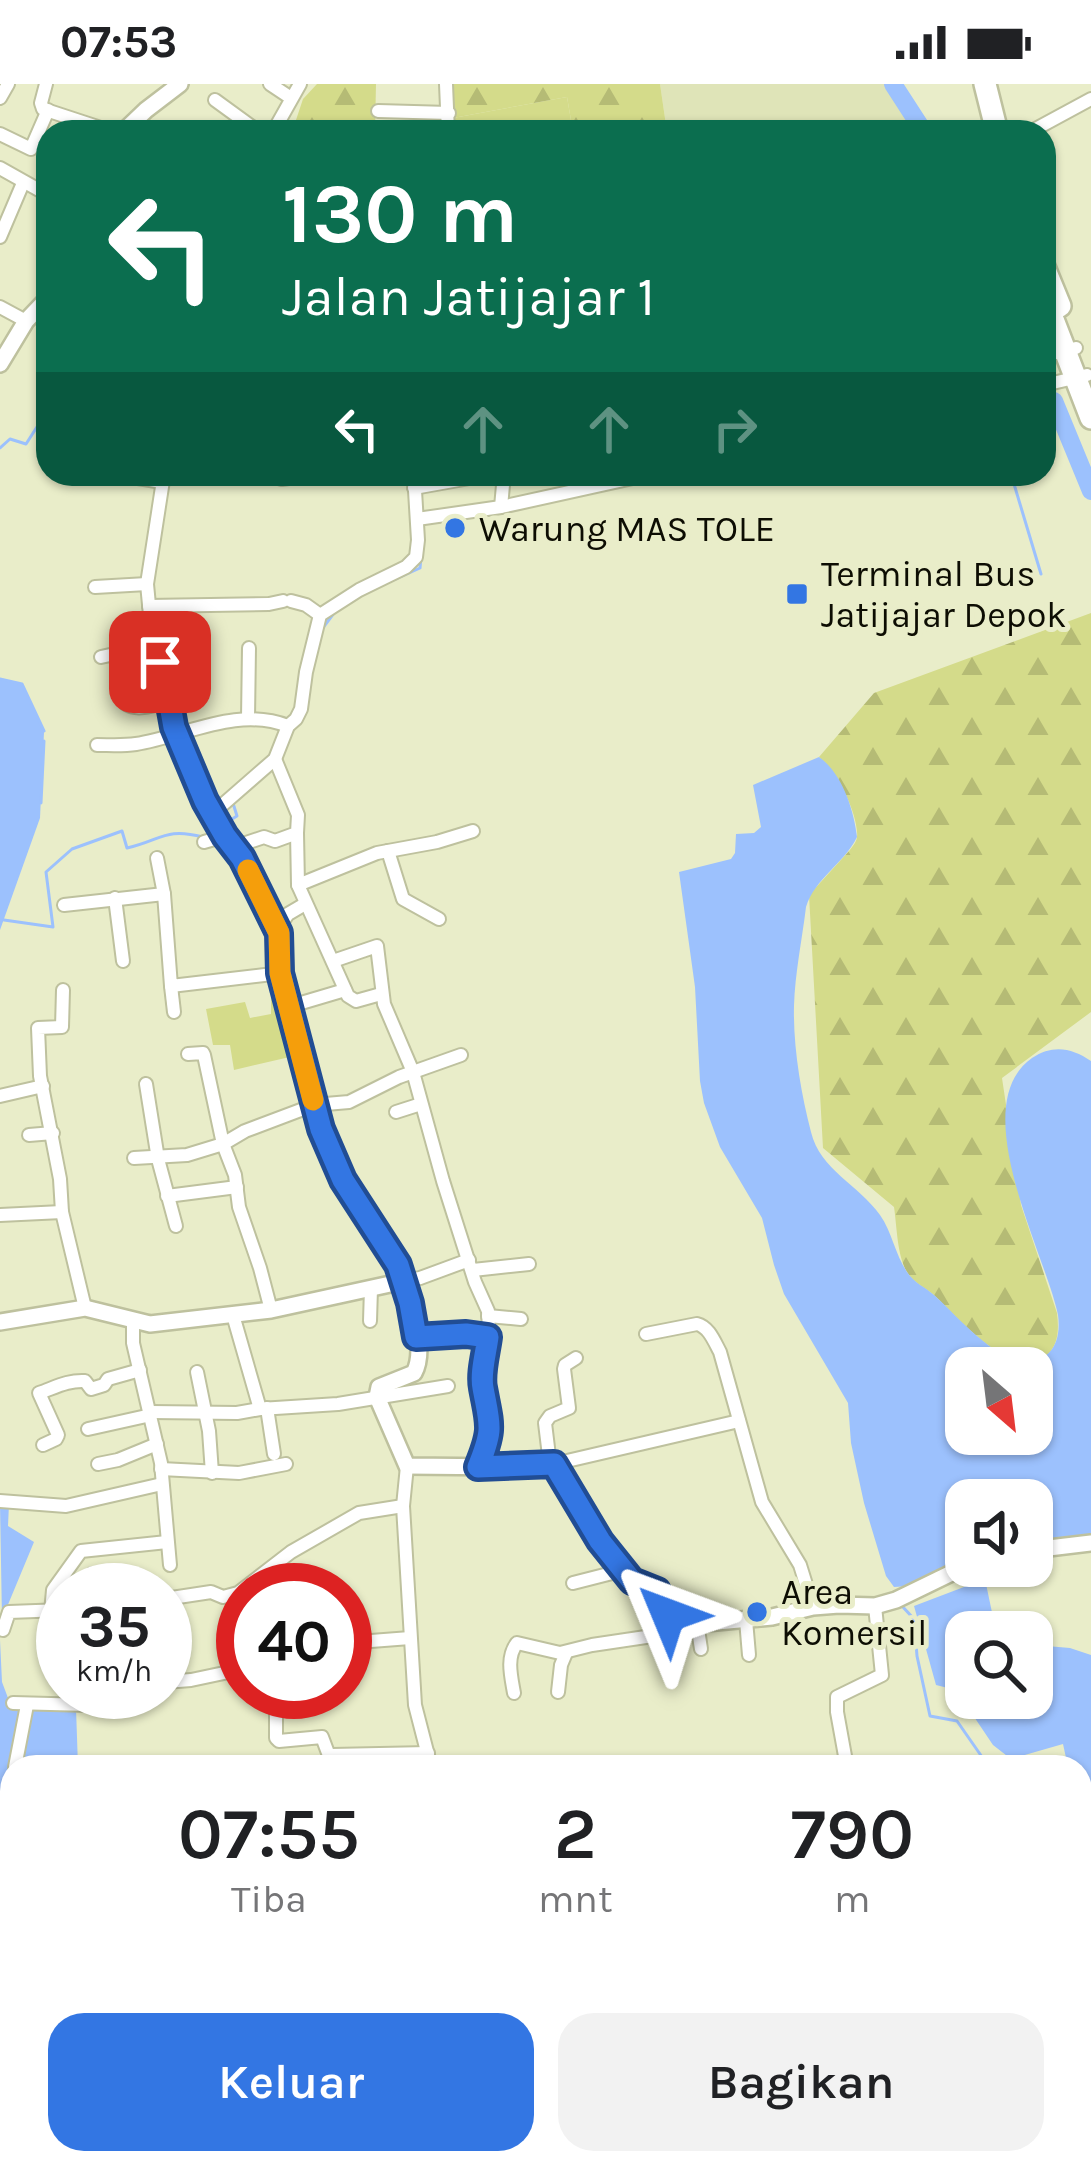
<!DOCTYPE html>
<html lang="id">
<head>
<meta charset="utf-8">
<style>
  body { margin:0; font-family:Karla,sans-serif; background:#f2f2f2; color:#202124; height:100vh; display:flex; flex-direction:column; font-size:45px; white-space:nowrap }
  * { box-sizing:border-box; margin:0 }
  p { font-size:39px; color:#757577 }
  .icon { flex:none; width:66px; height:66px; fill:none; stroke:currentColor; stroke-width:2; stroke-linecap:round; stroke-linejoin:round }
  .map { position:relative; flex:1; overflow:hidden }
  .details { position:absolute; left:0px; top:1671px; width:1092px; height:420px; display:flex; flex-direction:column; background:#fff; border-radius:36px 36px 0 0; box-shadow:0 3px 9px #0004 }
  .details>* { flex:none }
  .banner { position:absolute; left:36px; top:36px; width:1020px; height:366px; border-radius:36px; box-shadow:0 3px 9px #0004; background:#0b6e4f; color:#fff; overflow:hidden }
  .needle { width:78px; rotate:152deg }
  .tools { position:absolute; left:945px; top:1263px; display:grid; gap:24px }
  .tools a { display:grid; place-items:center; width:108px; height:108px; border-radius:24px; background:#fff; box-shadow:0 3px 9px #0004; font-size:60px }
  .speed { position:absolute; left:36px; top:1479px; display:flex; gap:24px; font-size:60px; font-weight:700; text-align:center }
  .speed>* { display:grid; place-content:center; width:156px; height:156px; border-radius:50%; background:#fff; box-shadow:0 3px 9px #0004; line-height:1 }
  .speed small { font-size:30px; font-weight:400 }
  .speed .limit { border:18px solid #d22; background:#fff; color:#111 }
  .pin { position:absolute; display:grid; place-items:center; width:102px; height:102px; color:#fff; margin:-51px; border-radius:24px; box-shadow:0 6px 18px #0006 }
  .me { position:absolute; width:132px; margin:-66px; rotate:314deg; stroke-linejoin:round; filter:drop-shadow(0 0 9px #0008) }
  .turn { display:flex; align-items:center; gap:42px; height:252px; padding:0 48px; font-size:54px }
  .turn .icon { width:156px; height:156px; stroke-width:2.5 }
  .turn b { display:block; font-size:84px; line-height:102px }
  .lanes { display:flex; align-items:center; height:114px; padding:0 48px; background:#0003; justify-content:center; gap:60px; direction:ltr }
  .lanes .off { opacity:.35 }
  .eta { display:flex; justify-content:space-evenly; align-items:center; height:204px; text-align:center }
  .eta b { font-size:72px; font-weight:600; line-height:84px }
  .button { display:flex; gap:24px; margin-top:auto; padding:24px 48px }
  .button a { flex:1; height:138px; border-radius:36px; background:#3376e3; color:#fff; font-size:48px; font-weight:600; line-height:138px; text-align:center }
  .button a+a { background:#f2f2f2; color:#202124 }
  .status { display:flex; justify-content:space-between; align-items:center; height:84px; padding:0 60px; background:#fff; direction:ltr }
  .status svg { height:33px; fill:currentColor }
  .map>svg:first-child { display:block }
  .built { fill:#dfe4b8 }
  .green { fill:#d4db8a }
  .forest { fill:url(#forest-firs) }
  .water { fill:#9cc1fd; fill-rule:evenodd }
  .lines { fill:none; stroke-linecap:round; stroke-linejoin:round }
  .stream { stroke:#9cc1fd; stroke-width:3 }
  .river { stroke:#9cc1fd; stroke-width:18 }
  .minor-casing { stroke:#bec19e; stroke-width:16 }
  .tertiary-casing { stroke:#bec19e; stroke-width:20 }
  .trunk-casing { stroke:#bec19e; stroke-width:26 }
  .minor { stroke:#fff; stroke-width:12 }
  .tertiary { stroke:#fff; stroke-width:15 }
  .trunk { stroke:#fff; stroke-width:21 }
  .route-casing { stroke:#214d94; stroke-width:30 }
  .route { stroke:#3376e3; stroke-width:21 }
  .slow { stroke:#f59e0b; stroke-width:21 }
  .poi-dot { fill:#3376e3; stroke:#e9edc9; stroke-width:4.5 }
  .labels { text-anchor:middle; stroke-width:10; stroke-linejoin:round; paint-order:stroke }
  .poi-label { font-size:36px; fill:#0d0d03; stroke:#e9edc9; text-anchor:start }
</style>
</head>
<body>
<div class="status"><b>07:53</b><svg viewBox="0 0 49 12"><path d="M0 12V9h3v3zM5 12V6h3v6zM10 12V3h3v9zM15 12V0h3v12zM26 1h20v11H26zM47 4h2v5h-2z"/></svg></div>
<div class="map">
<svg width="1091" height="2091" viewBox="0 0 1091 2091">
  <defs>
    <pattern id="forest-firs" width="22" height="20" patternUnits="userSpaceOnUse" patternTransform="scale(3)"><rect width="22" height="20" fill="#d4db8a"/><path d="M5 1l3.5 6h-7zM16 11l3.5 6h-7z" fill="#b5bb75"/></pattern>
  </defs>
  <rect width="100%" height="100%" fill="#e9edc9"/>
  <polygon class="built" points="660,0 889,0 915,48 667,48"/>
  <g class="green">
    <polygon points="567,13 573,48 451,48 453,34"/>
    <polygon points="280,906 294,972 234,986 230,961 213,961 206,925 245,918 250,934 271,930 271,909"/>
  </g>
  <g class="forest">
    <polygon points="317,0 376,0 375,48 292,48 303,15"/>
    <polygon points="451,0 660,0 667,48 573,48 567,13 453,34"/>
    <path d="M 1091,529 L 1091,928 L 1002,994 L 1021,1121 L 1057,1229 C 1059,1245 1059,1262 1045,1273 C 1013,1298 957,1233 936,1213 C 927,1204 914,1200 907,1188 C 897,1171 897,1143 894,1123 L 823,1064 L 809,811 L 849,767 C 854,760 858,757 857,748 C 856,726 836,686 819,673 L 874,609 Z"/>
  </g>
  <g class="water">
    <polygon points="0,595 22,600 44,648 40,734 0,846"/>
    <path d="M 819,673 C 842,689 854,726 857,753 C 844,780 815,794 806,823 C 802,856 795,889 794,922 C 793,963 801,1009 811,1048 C 820,1086 859,1101 880,1131 C 892,1148 895,1170 907,1188 C 914,1199 925,1203 934,1211 C 957,1231 1012,1299 1045,1272 C 1058,1263 1060,1246 1058,1231 C 1046,1171 964,1022 1032,974 C 1053,960 1072,964 1091,977 L 1091,1453 L 1032,1459 L 1032,1416 L 966,1416 L 966,1475 L 910,1502 L 894,1503 L 886,1492 L 864,1419 L 851,1359 L 848,1319 L 784,1210 L 774,1181 L 762,1134 L 720,1063 L 704,1019 L 700,997 L 695,903 L 679,788 L 731,775 L 735,769 L 736,750 L 754,749 L 761,743 L 753,701 ZM 966,1284 L 1032,1284 L 1032,1350 L 966,1350 Z"/>
    <polygon points="0,1420 9,1420 8,1442 34,1458 2,1535"/>
    <polygon points="985,1495 994,1538 1025,1535 1030,1548 966,1548 966,1614 1032,1614 1032,1554 1035,1561 1070,1564 1091,1571 1091,1760 1080,1729 1080,1683 1068,1683 1063,1660 1011,1675 993,1661 956,1606 936,1601 914,1522"/>
    <polygon points="0,1556 2,1598 11,1622 76,1624 78,1683 12,1683 12,1865 0,1882"/>
  </g>
  <g class="lines">
    <g class="stream">
      <polyline points="0,364 10,355 26,360 44,332 48,335"/>
      <polyline points="1011,390 1041,490"/>
      <polyline points="389,498 420,484 421,473"/>
      <polyline points="322,545 334,529"/>
      <polyline points="0,595 22,600 44,647"/>
      <polyline points="41,719 44,657"/>
      <polyline points="224,740 237,732 232,716"/>
      <path d="M 4,836 L 53,843 L 46,788 L 72,765 L 122,747 L 127,764 C 162,756 165,743 203,753"/>
      <polyline points="902,1522 914,1535 917,1572 930,1632 957,1637 989,1683"/>
    </g>
    <g class="river">
      <polyline points="893,0 924,48"/>
      <polyline points="1054,317 1091,407"/>
    </g>
    <g class="minor-casing">
      <g id="minor">
        <polyline points="46,0 41,19 43,25 113,48"/>
        <polyline points="270,0 291,14"/>
        <polyline points="446,0 448,48"/>
        <polyline points="0,14 8,0"/>
        <polyline points="215,16 259,48"/>
        <polyline points="378,27 449,29"/>
        <polyline points="273,48 300,0"/>
        <polyline points="1030,48 1091,15"/>
        <polyline points="0,50 31,65 48,26"/>
        <polyline points="0,84 48,111"/>
        <polyline points="0,153 23,99"/>
        <polyline points="0,223 26,237"/>
        <polyline points="1044,272 1076,264"/>
        <polyline points="1044,301 1087,291"/>
        <polyline points="164,390 147,500 152,552 172,605 171,632 205,717 225,752 242,774 279,849"/>
        <polyline points="266,390 282,395 289,394 291,390"/>
        <polyline points="120,391 162,398"/>
        <polyline points="414,404 492,390"/>
        <polyline points="501,423 504,390"/>
        <polyline points="417,435 501,423 651,390"/>
        <polyline points="95,503 147,500"/>
        <polyline points="291,517 306,521 320,531"/>
        <polyline points="149,522 269,520 283,517"/>
        <polyline points="101,573 155,561"/>
        <path d="M 126,620 C 139,628 156,620 170,616"/>
        <polyline points="248,634 249,564"/>
        <path d="M 97,661 C 110,661 123,662 136,660 C 186,652 237,622 288,642"/>
        <polyline points="212,730 275,675 288,642 296,635 301,625 306,588 320,531 359,506 406,483 416,473 418,456 414,390"/>
        <polyline points="297,749 298,801 348,912 356,917 381,910"/>
        <polyline points="204,758 225,752"/>
        <polyline points="234,763 264,753 275,757 297,749 298,731 275,675"/>
        <polyline points="388,767 403,815 439,835"/>
        <polyline points="157,774 164,810"/>
        <polyline points="298,801 377,769 437,758 473,747"/>
        <polyline points="115,814 123,877"/>
        <polyline points="305,820 288,830 281,840 278,865 281,889 314,1021 343,1097 398,1181 404,1197 420,1194 469,1176"/>
        <polyline points="64,821 164,810 171,902 281,889"/>
        <polyline points="333,877 377,862 384,920 413,988 443,1097 475,1198 488,1227 489,1246 482,1300 489,1327 490,1345 487,1361 478,1383"/>
        <polyline points="171,902 174,928"/>
        <polyline points="63,906 62,943 38,944 40,992 60,1095 62,1128 85,1224"/>
        <polyline points="291,922 345,906"/>
        <polyline points="188,970 203,969 204,971 223,1060 235,1091 239,1123 260,1184 271,1226"/>
        <polyline points="146,1000 158,1075 176,1142"/>
        <polyline points="0,1012 43,1002"/>
        <polyline points="396,1028 421,1020"/>
        <polyline points="29,1051 53,1049"/>
        <polyline points="134,1074 187,1071 223,1060 245,1047 314,1021 349,1018 399,993 461,971"/>
        <polyline points="167,1112 237,1103"/>
        <polyline points="0,1131 62,1128"/>
        <polyline points="473,1186 529,1180"/>
        <polyline points="233,1231 260,1325"/>
        <polyline points="488,1232 521,1235"/>
        <polyline points="133,1237 133,1259 161,1379 170,1481"/>
        <polyline points="370,1237 371,1204"/>
        <path d="M 646,1250 L 697,1240 C 709,1243 714,1257 720,1268 L 762,1418 L 800,1481 L 813,1523"/>
        <polyline points="416,1254 465,1250 488,1253"/>
        <polyline points="197,1288 209,1347 212,1389"/>
        <polyline points="267,1324 274,1370"/>
        <polyline points="151,1328 237,1329 260,1325 338,1320 448,1302"/>
        <polyline points="88,1345 151,1331"/>
        <path d="M 43,1361 L 56,1355 L 58,1351 L 39,1309 C 56,1303 68,1296 85,1297 L 91,1305 L 104,1301 L 108,1295 L 140,1286"/>
        <polyline points="98,1380 118,1376 157,1360"/>
        <polyline points="550,1380 545,1339 550,1332 569,1324 564,1285 565,1281 576,1274"/>
        <polyline points="554,1380 739,1337"/>
        <polyline points="407,1382 403,1422 415,1621 431,1683"/>
        <polyline points="161,1385 239,1389 286,1380"/>
        <polyline points="0,1417 66,1422 162,1400"/>
        <polyline points="92,1490 93,1506"/>
        <polyline points="316,1499 318,1506"/>
        <polyline points="573,1499 624,1486"/>
        <polyline points="165,1515 211,1508 223,1513 238,1509 291,1468 359,1429 403,1422"/>
        <polyline points="51,1528 53,1506 81,1467 167,1458"/>
        <polyline points="746,1536 749,1571"/>
        <polyline points="697,1539 701,1565"/>
        <polyline points="3,1546 9,1528 63,1526"/>
        <polyline points="668,1547 665,1557 676,1580"/>
        <polyline points="345,1559 410,1554"/>
        <polyline points="165,1598 191,1596 243,1585"/>
        <polyline points="276,1608 276,1654 279,1657 322,1653 328,1669 332,1671 428,1669"/>
        <polyline points="558,1608 561,1581 566,1569"/>
        <path d="M 514,1609 C 511,1592 506,1573 517,1559 L 560,1569 L 592,1561 L 666,1550"/>
        <polyline points="13,1619 88,1621 92,1618 92,1608"/>
        <polyline points="15,1683 27,1621"/>
        <polyline points="847,1683 837,1628 837,1613 882,1591 875,1522"/>
        <polyline points="1080,1778 1091,1789"/>
        <polyline points="1080,1813 1091,1811"/>
        <polyline points="1080,1928 1086,1891 1091,1885"/>
        <polyline points="1080,1938 1091,1938"/>
        <polyline points="1080,1989 1091,1994"/>
        <polyline points="0,2007 3,2004 12,2005"/>
        <polyline points="148,2079 148,2091"/>
        <polyline points="222,2079 222,2091"/>
        <polyline points="350,2079 351,2091"/>
        <polyline points="429,2079 431,2091"/>
        <polyline points="668,2079 670,2091"/>
        <polyline points="727,2079 728,2091"/>
        <polyline points="821,2079 823,2091"/>
        <polyline points="28,2091 28,2086 32,2083 95,2079"/>
        <polyline points="273,2091 274,2081 286,2079"/>
        <polyline points="870,2091 875,2079"/>
      </g>
    </g>
    <g class="tertiary-casing">
      <g id="tertiary">
        <polyline points="123,48 146,26 180,0"/>
        <polyline points="0,280 26,237 48,214"/>
        <path d="M 0,1238 L 85,1224 L 150,1240 L 271,1226 L 404,1197 C 411,1222 427,1265 414,1289 L 379,1303 L 377,1313 L 407,1382 L 514,1383 L 554,1380 L 600,1457 L 632,1497 L 657,1507 L 674,1538 L 684,1541 L 772,1533 L 813,1523 L 839,1521 L 875,1522 L 896,1516 L 966,1482"/>
        <polyline points="1032,1466 1091,1459"/>
      </g>
    </g>
    <g class="trunk-casing">
      <g id="trunk">
        <polyline points="985,0 997,48"/>
        <polyline points="1044,183 1060,222"/>
        <polyline points="1044,212 1091,334"/>
      </g>
    </g>
    <use href="#minor" class="minor"/>
    <use href="#tertiary" class="tertiary"/>
    <use href="#trunk" class="trunk"/>
  </g>
  <g class="lines">
    <g class="route-casing">
      <path id="route" d="M 160,578 L 172,604 L 170,621 L 174,643 L 205,717 L 225,752 L 242,774 L 279,849 L 280,889 L 321,1045 L 343,1096 L 398,1181 L 410,1219 L 416,1253 L 466,1250 L 488,1253 C 486,1269 480,1289 483,1304 C 490,1342 494,1344 478,1383 L 554,1380 L 600,1457 L 632,1497 L 657,1507 L 668,1531"/>
    </g>
    <use href="#route" class="route"/>
    <polyline class="slow" points="248,786 279,849 280,889 313,1016"/>
  </g>
  <g class="poi-dot">
    <circle cx="455" cy="444" r="12"/>
    <rect x="785" y="498" width="24" height="24" rx="6"/>
    <circle cx="757" cy="1528" r="12"/>
  </g>
  <g class="labels">
    <g class="poi-label">
      <text x="479" y="457">Warung MAS TOLE</text>
      <text x="821" y="502">Terminal Bus<tspan x="821" dy="41">Jatijajar Depok</tspan></text>
      <text x="781" y="1520">Area<tspan x="781" dy="41">Komersil</tspan></text>
    </g>
  </g>
</svg>
<div class="tools">
<a><svg class="needle" viewBox="-14 -14 28 28"><path d="M0-13l5 13h-10z" fill="#e53935"/><path d="M0 13l5-13h-10z" fill="#757577"/></svg></a>
<a><svg class="icon" aria-label="sound" viewBox="0 0 24 24"><path d="M4 9h4l5-4v14l-5-4H4zM17 9q2 3 0 6"/></svg></a>
<a><svg class="icon" aria-label="search" viewBox="0 0 24 24"><circle cx="10" cy="10" r="6"/><path d="M15 15l6 6"/></svg></a>
</div>
<div class="speed"><div>35<small>km/h</small></div><div class="limit">40</div></div>
<div class="pin" style="left:160px;top:578px;background:#d93025"><svg class="icon" aria-label="arrive" viewBox="0 0 24 24"><path d="M6 21V4h12l-3 4 3 4H6"/></svg></div>
<svg class="me" style="left:668px;top:1531px" viewBox="-20 -20 40 40"><path d="M0-17L14 15 0 8-14 15z" fill="#3376e3" stroke="#fff" stroke-width="4"/></svg>
<div class="banner">
<div class="turn"><svg class="icon" aria-label="left" viewBox="0 0 24 24"><path d="M17 20v-9H6M10 6l-5 5 5 5"/></svg><div><b>130 m</b>Jalan Jatijajar 1</div></div>
<div class="lanes"><svg class="icon" aria-label="left" viewBox="0 0 24 24"><path d="M17 20v-9H6M10 6l-5 5 5 5"/></svg><svg class="icon off" aria-label="ahead" viewBox="0 0 24 24"><path d="M12 20V5M6 11l6-6 6 6"/></svg><svg class="icon off" aria-label="ahead" viewBox="0 0 24 24"><path d="M12 20V5M6 11l6-6 6 6"/></svg><svg class="icon off" aria-label="right" viewBox="0 0 24 24"><path d="M7 20v-9h11M14 6l5 5-5 5"/></svg></div>
</div>
<section class="details">
<div class="eta">
<div><b>07:55</b><p>Tiba</p></div>
<div><b>2</b><p>mnt</p></div>
<div><b>790</b><p>m</p></div>
</div>
<div class="button"><a>Keluar</a><a>Bagikan</a></div>
</section>
</div>
</body>
</html>
